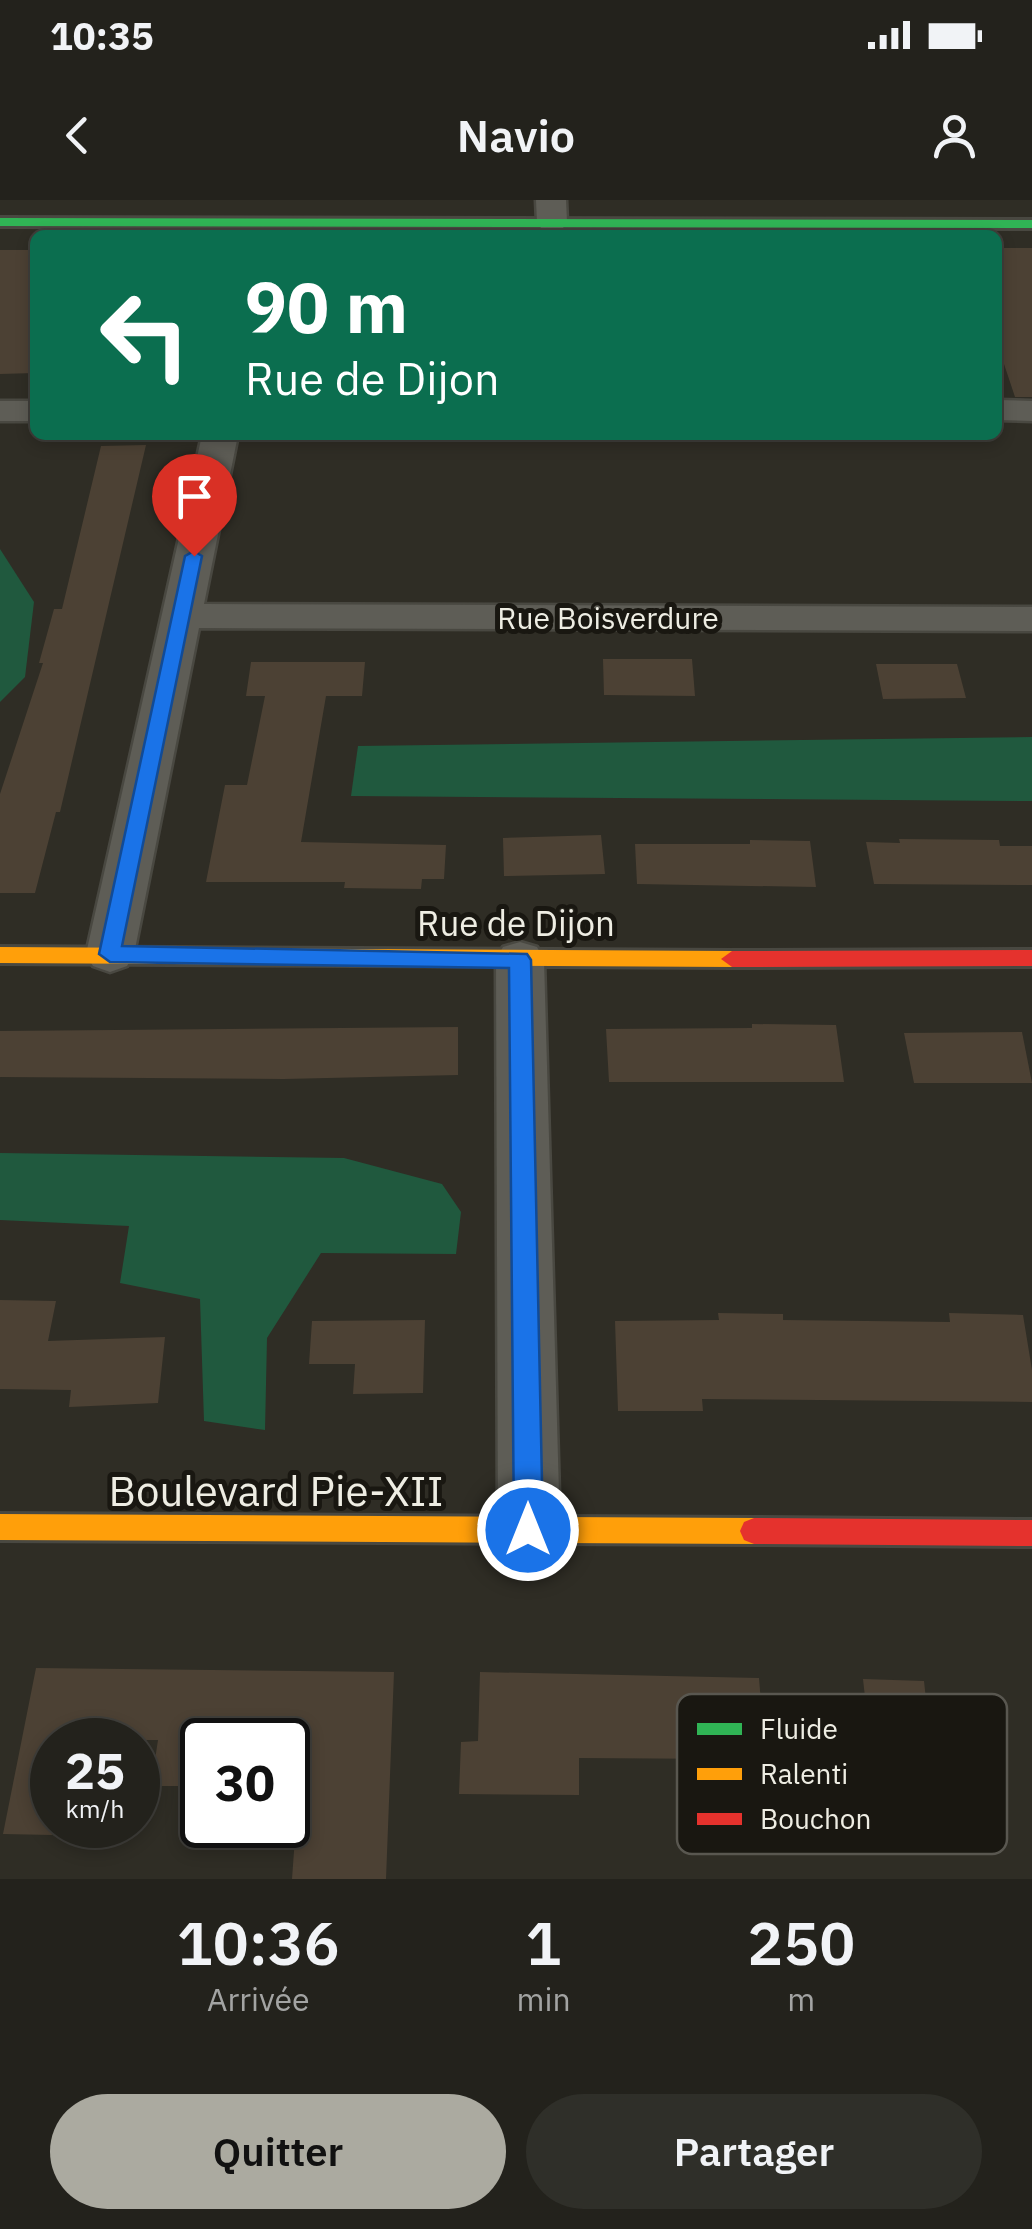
<!DOCTYPE html>
<html lang="fr">
<head>
<meta charset="utf-8">
<style>
  body { margin:0; font-family:"IBM Plex Sans",sans-serif; background:#2f2f29; color:#f1f3f6; height:100vh; display:flex; flex-direction:column; font-size:38px; white-space:nowrap }
  * { box-sizing:border-box; margin:0 }
  p { font-size:32px; color:#a3a4a3 }
  .icon { flex:none; width:55px; height:55px; fill:none; stroke:currentColor; stroke-width:2; stroke-linecap:round; stroke-linejoin:round }
  .map { position:relative; height:1679px; overflow:hidden }
  .side { display:flex; flex-direction:column; background:#23221c; flex:1 }
  .side>* { flex:none }
  .hud { position:absolute; left:30px; top:30px; width:972px; height:210px; border-radius:15px; box-shadow:0 5px 15px #0003,0 0 0 2px #403f3b; background:#0b6e4f; color:#fff; overflow:hidden }
  .speed { position:absolute; left:30px; top:1518px; display:flex; gap:20px; font-size:50px; font-weight:700; text-align:center }
  .speed>* { display:grid; place-content:center; width:130px; height:130px; border-radius:50%; background:#23221c; box-shadow:0 5px 15px #0003,0 0 0 2px #403f3b; line-height:1 }
  .speed small { font-size:25px; font-weight:400 }
  .speed .limit { border:5px solid #111; border-radius:15px; background:#fff; color:#111 }
  .pin { position:absolute; display:grid; place-items:center; width:85px; height:85px; color:#fff; margin:-102px -42px; border-radius:50% 50% 50% 0; rotate:-45deg; box-shadow:0 0 10px #0007 }
  .pin .icon { rotate:45deg }
  .me { position:absolute; width:110px; margin:-55px; rotate:0deg; stroke-linejoin:round; filter:drop-shadow(0 0 8px #0008) }
  .turn { display:flex; align-items:center; gap:35px; height:210px; padding:0 50px; font-size:45px }
  .turn .icon { width:130px; height:130px; stroke-width:2.5 }
  .turn b { display:block; font-size:70px; line-height:85px }
  .eta { display:flex; justify-content:space-evenly; align-items:center; height:170px; text-align:center }
  .eta b { font-size:60px; font-weight:600; line-height:70px }
  .button { display:flex; gap:20px; margin-top:auto; padding:20px 50px }
  .button a { flex:1; height:115px; border-radius:60px; background:#abaaa0; color:#111; font-size:40px; font-weight:600; line-height:115px; text-align:center }
  .button a+a { background:#2f2f29; color:#f1f3f6 }
  .status { display:flex; justify-content:space-between; align-items:center; height:70px; padding:0 50px; background:#23221c; direction:ltr }
  .status svg { height:28px; fill:currentColor }
  header { display:flex; justify-content:space-between; align-items:center; height:130px; padding:0 50px; background:#23221c; font-size:45px; font-weight:600 }
  .map>svg:first-child { display:block }
  .green { fill:#20593e }
  .building { fill:#4c4134 }
  .lines { fill:none; stroke-linecap:round; stroke-linejoin:round }
  .street-casing { stroke:#494841; stroke-width:5 }
  .fast-casing { stroke:#494841; stroke-width:6 }
  .slow-casing { stroke:#494841; stroke-width:6 }
  .jam-casing { stroke:#494841; stroke-width:6 }
  .street { fill:#5e5d56; fill-rule:evenodd }
  .fast { fill:#30b455; fill-rule:evenodd }
  .slow { fill:#ff9f0a; fill-rule:evenodd }
  .jam { fill:#e5322d; fill-rule:evenodd }
  .route { fill:#1a73e8; stroke:#114b97; stroke-width:2.5 }
  .labels { text-anchor:middle; stroke-width:10; stroke-linejoin:round; paint-order:stroke }
  .far-street-label { font-size:30px; fill:#eeede3; stroke:#191711 }
  .street-label { font-size:35px; fill:#eeede3; stroke:#191711 }
  .near-street-label { font-size:42px; fill:#eeede3; stroke:#191711 }
  .key { fill:#191711; stroke:#595750; stroke-width:2.5 }
  .key-label { font-size:28px; fill:#eeede3 }
</style>
</head>
<body>
<div class="status"><b>10:35</b><svg viewBox="0 0 49 12"><path d="M0 12V9h3v3zM5 12V6h3v6zM10 12V3h3v9zM15 12V0h3v12zM26 1h20v11H26zM47 4h2v5h-2z"/></svg></div>
<header><svg class="icon" aria-label="back" viewBox="0 0 24 24"><path d="M15 5l-7 7 7 7"/></svg>Navio<svg class="icon" aria-label="person" viewBox="0 0 24 24"><circle cx="12" cy="8" r="4"/><path d="M4 21q1-7 8-7t8 7"/></svg></header>
<div class="map">
<svg width="1032" height="1679" viewBox="0 0 1032 1679">
  <rect width="100%" height="100%" fill="#2f2d25"/>
  <g class="green">
    <polygon points="0,349 34,402 25,477 0,502"/>
    <polygon points="1032,537 1032,601 351,596 358,546"/>
    <polygon points="0,953 344,958 442,984 461,1012 456,1054 321,1053 267,1138 265,1230 204,1221 200,1099 120,1083 129,1026 0,1020"/>
  </g>
  <g class="building">
    <polygon points="998,48 1032,48 1032,197 1015,197 998,146"/>
    <polygon points="0,50 35,50 35,173 0,174"/>
    <polygon points="146,245 60,612 56,612 35,693 0,693 0,594 43,463 39,463 54,409 62,409 101,246"/>
    <polygon points="603,459 692,459 695,496 604,495"/>
    <polygon points="251,462 365,462 362,496 326,496 301,642 446,645 444,679 422,679 421,689 344,688 345,682 206,682 225,585 247,585 265,496 246,496"/>
    <polygon points="876,464 957,464 966,498 883,499"/>
    <polygon points="601,635 605,674 504,676 503,638"/>
    <polygon points="899,639 999,640 1000,646 1032,646 1032,685 874,684 866,642 900,643"/>
    <polygon points="750,640 810,641 816,687 637,684 635,644 750,644"/>
    <polygon points="752,824 836,825 844,882 609,882 606,829 752,828"/>
    <polygon points="458,827 458,875 284,879 0,877 0,831"/>
    <polygon points="1022,832 1032,883 914,883 904,833"/>
    <polygon points="0,1100 56,1101 48,1141 165,1137 158,1203 69,1207 71,1190 0,1189"/>
    <polygon points="718,1113 783,1114 783,1120 950,1122 949,1113 1023,1115 1032,1170 1032,1202 702,1199 703,1211 618,1211 615,1121 719,1120"/>
    <polygon points="425,1120 423,1193 353,1194 355,1164 309,1164 312,1121"/>
    <polygon points="36,1468 394,1472 386,1679 292,1679 302,1540 202,1540 202,1586 151,1586 158,1540 52,1540 52,1635 3,1634"/>
    <polygon points="480,1472 759,1478 764,1540 731,1540 732,1559 579,1558 579,1595 459,1594 461,1542 478,1541"/>
    <polygon points="863,1479 924,1481 927,1509 953,1510 963,1580 874,1579"/>
  </g>
  <g class="lines">
    <g class="street-casing">
      <g id="street">
        <polygon points="536,0 566,0 567,22 563,28 541,28 537,22"/>
        <polygon points="998,200 1032,201 1032,221 998,220"/>
        <rect x="0" y="201" width="35" height="20"/>
        <polygon points="202,235 238,235 204,404 1032,407 1032,431 199,428 134,754 127,766 110,772 93,766 86,754"/>
        <polygon points="520,742 537,747 544,760 560,1330 551,1351 529,1359 507,1351 498,1330 496,760 503,747"/>
      </g>
    </g>
    <g class="fast-casing">
      <polygon id="fast" points="0,18 1032,20 1032,28 0,26"/>
    </g>
    <g class="slow-casing">
      <g id="slow">
        <polygon points="0,747 732,751 743,759 732,767 0,763"/>
        <polygon points="0,1314 754,1318 764,1322 768,1331 764,1340 754,1344 0,1340"/>
      </g>
    </g>
    <g class="jam-casing">
      <g id="jam">
        <polygon points="1032,750 1032,766 732,767 721,759 732,751"/>
        <polygon points="754,1318 1032,1320 1032,1346 754,1344 744,1340 740,1331 744,1322"/>
      </g>
    </g>
    <use href="#street" class="street"/>
    <use href="#fast" class="fast"/>
    <use href="#slow" class="slow"/>
    <use href="#jam" class="jam"/>
  </g>
  <polygon class="route" points="194,351 202,356 122,746 527,754 531,760 543,1330 538,1339 528,1343 519,1339 514,1330 509,768 110,762 99,754 185,356"/>
  <g class="labels">
    <g class="far-street-label">
      <text x="608" y="429">Rue Boisverdure</text>
    </g>
    <g class="street-label">
      <text x="516" y="736">Rue de Dijon</text>
    </g>
    <g class="near-street-label">
      <text x="276" y="1306">Boulevard Pie-XII</text>
    </g>
  </g>
  <rect x="677" y="1494" width="330" height="160" rx="15" class="key"/>
  <rect x="697" y="1523" width="45" height="12" fill="#30b455"/>
  <rect x="697" y="1568" width="45" height="12" fill="#ff9f0a"/>
  <rect x="697" y="1613" width="45" height="12" fill="#e5322d"/>
  <g class="key-label">
    <text x="760" y="1539">Fluide</text>
    <text x="760" y="1584">Ralenti</text>
    <text x="760" y="1629">Bouchon</text>
  </g>
</svg>
<div class="speed"><div>25<small>km/h</small></div><div class="limit">30</div></div>
<div class="pin" style="left:194px;top:356px;background:#d93025"><svg class="icon" aria-label="arrive" viewBox="0 0 24 24"><path d="M6 21V4h12l-3 4 3 4H6"/></svg></div>
<svg class="me" style="left:528px;top:1330px" viewBox="-20 -20 40 40"><circle r="17" fill="#1a73e8" stroke="#fff" stroke-width="3"/><path d="M0-11L8 9 0 5-8 9z" fill="#fff"/></svg>
<div class="hud">
<div class="turn"><svg class="icon" aria-label="left" viewBox="0 0 24 24"><path d="M17 20v-9H6M10 6l-5 5 5 5"/></svg><div><b>90 m</b>Rue de Dijon</div></div>
</div>
</div>
<section class="side">
<div class="eta">
<div><b>10:36</b><p>Arrivée</p></div>
<div><b>1</b><p>min</p></div>
<div><b>250</b><p>m</p></div>
</div>
<div class="button"><a>Quitter</a><a>Partager</a></div>
</section>
</body>
</html>
